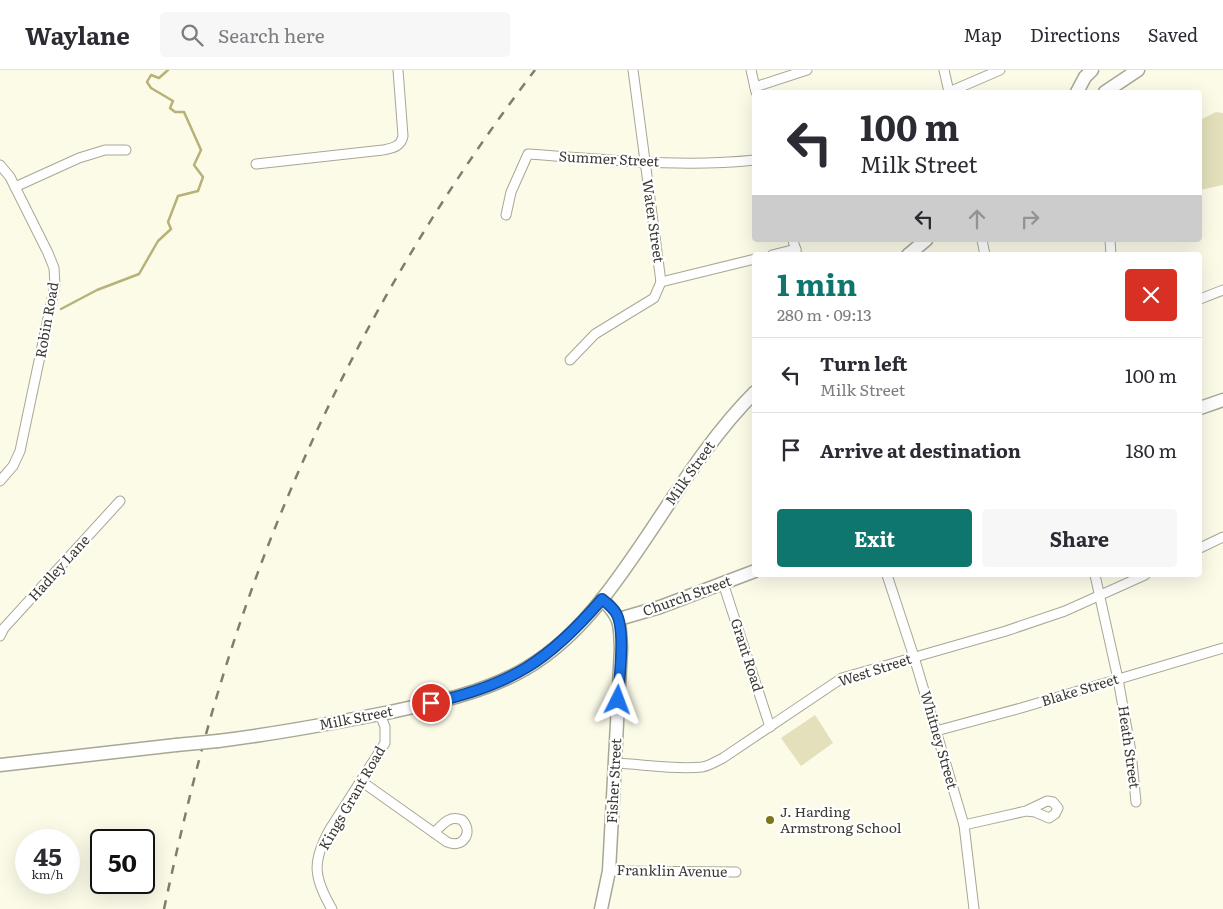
<!DOCTYPE html>
<html lang="en">
<head>
<meta charset="utf-8">
<style>
  body { margin:0; font-family:Literata,serif; background:#f7f7f7; color:#2b2b33; height:100vh; display:flex; flex-direction:column; font-size:19px; white-space:nowrap }
  * { box-sizing:border-box; margin:0 }
  p { font-size:16px; color:#7c7c81 }
  .icon { flex:none; width:28px; height:28px; fill:none; stroke:currentColor; stroke-width:2; stroke-linecap:round; stroke-linejoin:round }
  .map { position:relative; flex:1; overflow:hidden }
  .drawer { position:absolute; left:752px; top:182px; width:450px; height:325px; display:flex; flex-direction:column; background:#fff; border-radius:5px; box-shadow:0 5px 20px #0002 }
  .drawer>* { flex:none }
  .hud { position:absolute; left:752px; top:20px; width:450px; height:152px; border-radius:5px; box-shadow:0 5px 20px #0002; background:#fff; color:#2b2b33; overflow:hidden }
  .speed { position:absolute; left:15px; top:759px; display:flex; gap:10px; font-size:25px; font-weight:700; text-align:center }
  .speed>* { display:grid; place-content:center; width:65px; height:65px; border-radius:50%; background:#fff; box-shadow:0 5px 20px #0002; line-height:1 }
  .speed small { font-size:12px; font-weight:400 }
  .speed .limit { border:2px solid #111; border-radius:8px; background:#fff; color:#111 }
  .pin { position:absolute; display:grid; place-items:center; width:42px; height:42px; color:#fff; margin:-21px; border:2px solid #fff; border-radius:50%; box-shadow:0 1px 5px #0007 }
  .me { position:absolute; width:55px; margin:-28px; rotate:3deg; stroke-linejoin:round; filter:drop-shadow(0 0 4px #0008) }
  .turn { display:flex; align-items:center; gap:18px; height:105px; padding:0 25px; font-size:22px }
  .turn .icon { width:65px; height:65px; stroke-width:2.5 }
  .turn b { display:block; font-size:35px; line-height:42px }
  .lanes { display:flex; align-items:center; height:48px; padding:0 25px; background:#0003; justify-content:center; gap:25px; direction:ltr }
  .lanes .off { opacity:.35 }
  .round { display:grid; place-items:center; flex:none; width:52px; height:52px; border-radius:5px; background:#f7f7f7 }
  .head { display:flex; align-items:center; justify-content:space-between; height:85px; padding:0 25px }
  h1 { font-size:30px; font-weight:700; line-height:38px; color:#0f766e }
  .cta { display:flex; gap:10px; margin-top:auto; padding:10px 25px }
  .cta a { flex:1; height:58px; border-radius:5px; background:#0f766e; color:#fff; font-size:20px; font-weight:700; line-height:58px; text-align:center }
  .cta a+a { background:#f7f7f7; color:#2b2b33 }
  ul { padding:0; list-style:none }
  li { display:flex; align-items:center; gap:15px; height:75px; padding:0 25px; border-top:1px solid #e1e1e2 }
  li div { flex:1 }
  li b { display:block; font-size:19px }
  li em { font-style:normal }
  header { display:flex; align-items:center; gap:30px; box-sizing:border-box; height:70px; padding:0 25px; background:#fff; border-bottom:1px solid #e1e1e2 }
  header strong { font-size:24px }
  nav { display:flex; gap:28px; margin-inline-start:auto; font-size:18px }
  .search { width:350px; height:45px; background:#f7f7f7; display:flex; align-items:center; gap:12px; box-sizing:border-box; padding:0 18px; border-radius:5px; color:#7c7c81; font-size:19px }
  .map>svg:first-child { display:block }
  .green { fill:#e3e0bb }
  .lines { fill:none; stroke-linecap:round; stroke-linejoin:round }
  .stream { stroke:#b7b277; stroke-width:2.5 }
  .street-casing { stroke:#a8a795; stroke-width:11 }
  .secondary-casing { stroke:#a8a795; stroke-width:15 }
  .street { stroke:#fff; stroke-width:9 }
  .secondary { stroke:#fff; stroke-width:12 }
  .rail { stroke:#7e7d72; stroke-width:2.5; stroke-dasharray:9 9; stroke-linecap:butt }
  .secondary-bridge-casing { stroke:#a8a795; stroke-width:15; stroke-linecap:butt }
  .secondary-bridge { stroke:#fff; stroke-width:12 }
  .route-casing { stroke:#114b97; stroke-width:12 }
  .route { stroke:#1a73e8; stroke-width:9 }
  .poi-dot { fill:#7e7519; stroke:#fff; stroke-width:2 }
  .labels { text-anchor:middle; stroke-width:4.5; stroke-linejoin:round; paint-order:stroke }
  .street-label { font-size:14px; fill:#3b3a33; stroke:#fff }
  .poi-label { font-size:14px; fill:#3b3a33; stroke:#fff; text-anchor:start }
</style>
</head>
<body>
<header>
<strong>Waylane</strong>
<div class="search"><svg class="icon" aria-label="search" viewBox="0 0 24 24"><circle cx="10" cy="10" r="6"/><path d="M15 15l6 6"/></svg>Search here</div>
<nav><a>Map</a><a>Directions</a><a>Saved</a></nav>
</header>
<div class="map">
<svg width="1223" height="839" viewBox="0 0 1223 839">
  <rect width="100%" height="100%" fill="#fcfbe8"/>
  <g class="green">
    <polygon points="1216,42 1223,43 1223,115 1200,120 1200,50"/>
    <polygon points="815,645 833,673 801,696 781,668"/>
  </g>
  <g class="lines">
    <polyline class="stream" points="61,239 97,220 139,204 158,171 171,159 168,152 178,126 198,121 203,107 194,95 201,80 184,42 175,42 170,38 173,31 151,18 147,12 151,5 159,8 168,0"/>
    <g class="street-casing">
      <g id="street">
        <polyline points="633,0 661,212"/>
        <polyline points="751,0 756,22"/>
        <polyline points="944,0 949,22"/>
        <polyline points="755,17 807,0"/>
        <polyline points="949,22 1000,0"/>
        <path d="M 256,94 L 383,80 C 392,78 401,77 403,66 L 398,0"/>
        <polyline points="0,95 10,107 48,183 54,198 55,215 20,381 13,396 0,411"/>
        <polyline points="15,117 79,88 105,80 126,80"/>
        <path d="M 506,145 L 511,122 L 528,84 C 604,89 680,98 755,90"/>
        <polyline points="793,170 797,185"/>
        <polyline points="982,170 985,185"/>
        <polyline points="1110,170 1111,185"/>
        <polyline points="772,185 796,179"/>
        <polyline points="661,212 755,189"/>
        <polyline points="1200,229 1223,220"/>
        <polyline points="570,290 595,264 654,228 661,212"/>
        <polyline points="1200,478 1223,467"/>
        <polyline points="887,505 914,587 964,755 974,839"/>
        <polyline points="1095,505 1118,609 1131,682 1136,732"/>
        <polyline points="723,513 770,657"/>
        <polyline points="0,566 4,558 120,431"/>
        <polyline points="936,661 1021,638 1223,578"/>
        <path d="M 615,693 C 641,694 676,700 702,697 C 709,696 717,691 723,688 L 842,608 L 1006,561 L 1065,541 L 1145,505"/>
        <path d="M 361,711 L 447,772 C 463,779 474,762 462,750 C 449,745 443,754 434,763"/>
        <polyline points="964,755 1026,741 1035,742 1049,748 1055,744 1058,738 1053,732 1047,731 1026,741"/>
        <polyline points="609,801 736,802"/>
        <path d="M 332,839 C 313,807 312,791 330,759 L 385,673 L 385,657 L 380,644"/>
      </g>
    </g>
    <g class="secondary-casing">
      <g id="secondary">
        <polyline points="1077,22 1085,7 1092,0"/>
        <polyline points="1105,22 1138,0"/>
        <polyline points="908,185 926,170"/>
        <polyline points="1200,338 1223,330"/>
        <polyline points="619,549 660,537 755,501"/>
        <path d="M 218,671 C 274,664 329,654 385,643 C 433,633 482,624 525,599 C 556,581 581,556 603,528 C 656,461 694,383 755,322"/>
        <polyline points="0,695 176,675"/>
        <path d="M 601,839 L 609,801 L 621,579 C 620,553 621,548 602,529"/>
      </g>
    </g>
    <use href="#street" class="street"/>
    <use href="#secondary" class="secondary"/>
    <path class="rail" d="M 164,839 C 184,746 206,655 236,565 C 303,362 405,170 535,0"/>
    <g class="secondary-bridge-casing">
      <polyline id="secondary-bridge" points="176,675 218,671"/>
    </g>
    <use href="#secondary-bridge" class="secondary-bridge"/>
  </g>
  <g class="lines">
    <g class="route-casing">
      <path id="route" d="M 431,633 C 511,615 549,591 602,529 C 607,533 613,538 616,543 C 626,560 619,609 618,630"/>
    </g>
    <use href="#route" class="route"/>
  </g>
  <circle class="poi-dot" cx="770" cy="750" r="5"/>
  <g class="labels">
    <g class="street-label">
      <text transform="translate(609 89) rotate(3)" y="5">Summer Street</text>
      <text transform="translate(653 151) rotate(82)" y="5">Water Street</text>
      <text transform="translate(47 250) rotate(-80)" y="5">Robin Road</text>
      <text transform="translate(690 403) rotate(-55)" y="5">Milk Street</text>
      <text transform="translate(59 498) rotate(-48)" y="5">Hadley Lane</text>
      <text transform="translate(687 526) rotate(-20)" y="5">Church Street</text>
      <text transform="translate(747 585) rotate(72)" y="5">Grant Road</text>
      <text transform="translate(875 600) rotate(-18)" y="5">West Street</text>
      <text transform="translate(1080 620) rotate(-17)" y="5">Blake Street</text>
      <text transform="translate(356 648) rotate(-11)" y="5">Milk Street</text>
      <text transform="translate(939 670) rotate(74)" y="5">Whitney Street</text>
      <text transform="translate(1129 677) rotate(82)" y="5">Heath Street</text>
      <text transform="translate(614 711) rotate(-87)" y="5">Fisher Street</text>
      <text transform="translate(352 728) rotate(-60)" y="5">Kings Grant Road</text>
      <text transform="translate(672 801) rotate(1)" y="5">Franklin Avenue</text>
    </g>
    <g class="poi-label">
      <text x="780" y="747">J. Harding<tspan x="780" dy="16">Armstrong School</tspan></text>
    </g>
  </g>
</svg>
<div class="speed"><div>45<small>km/h</small></div><div class="limit">50</div></div>
<div class="pin" style="left:431px;top:633px;background:#d93025"><svg class="icon" aria-label="arrive" viewBox="0 0 24 24"><path d="M6 21V4h12l-3 4 3 4H6"/></svg></div>
<svg class="me" style="left:618px;top:630px" viewBox="-20 -20 40 40"><path d="M0-17L14 15 0 8-14 15z" fill="#1a73e8" stroke="#fff" stroke-width="4"/></svg>
<div class="hud">
<div class="turn"><svg class="icon" aria-label="left" viewBox="0 0 24 24"><path d="M17 20v-9H6M10 6l-5 5 5 5"/></svg><div><b>100 m</b>Milk Street</div></div>
<div class="lanes"><svg class="icon" aria-label="left" viewBox="0 0 24 24"><path d="M17 20v-9H6M10 6l-5 5 5 5"/></svg><svg class="icon off" aria-label="ahead" viewBox="0 0 24 24"><path d="M12 20V5M6 11l6-6 6 6"/></svg><svg class="icon off" aria-label="right" viewBox="0 0 24 24"><path d="M7 20v-9h11M14 6l5 5-5 5"/></svg></div>
</div>
<section class="drawer">
<div class="head"><div><h1>1 min</h1><p>280 m · 09:13</p></div><a class="round" style="background:#d93025;color:#fff"><svg class="icon" aria-label="close" viewBox="0 0 24 24"><path d="M6 6l12 12M18 6L6 18"/></svg></a></div>
<ul>
<li><svg class="icon" aria-label="left" viewBox="0 0 24 24"><path d="M17 20v-9H6M10 6l-5 5 5 5"/></svg><div><b>Turn left</b><p>Milk Street</p></div><em>100 m</em></li>
<li><svg class="icon" aria-label="arrive" viewBox="0 0 24 24"><path d="M6 21V4h12l-3 4 3 4H6"/></svg><div><b>Arrive at destination</b></div><em>180 m</em></li>
</ul>
<div class="cta"><a>Exit</a><a>Share</a></div>
</section>
</div>
</body>
</html>
